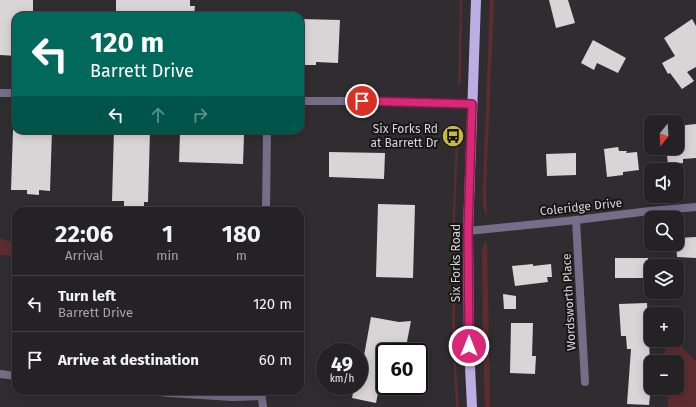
<!DOCTYPE html>
<html lang="en">
<head>
<meta charset="utf-8">
<style>
  body { margin:0; font-family:"Fira Sans",sans-serif; background:#2c2a2c; color:#f1f3f6; height:100vh; display:flex; flex-direction:column; font-size:15px; white-space:nowrap }
  * { box-sizing:border-box; margin:0 }
  p { font-size:13px; color:#a3a4a6 }
  .icon { flex:none; width:22px; height:22px; fill:none; stroke:currentColor; stroke-width:2; stroke-linecap:round; stroke-linejoin:round }
  .map { position:relative; flex:1; overflow:hidden }
  .details { position:absolute; left:12px; top:207px; width:292px; height:188px; display:flex; flex-direction:column; background:#242224; border-radius:12px; box-shadow:0 2px 10px #0003,0 0 0 1px #413f41 }
  .details>* { flex:none }
  .top-card { position:absolute; left:12px; top:12px; width:292px; height:122px; border-radius:12px; box-shadow:0 2px 10px #0003,0 0 0 1px #413f41; background:#00695c; color:#fff; overflow:hidden }
  .needle { width:26px; rotate:198deg }
  .fabs { position:absolute; left:644px; top:115px; display:grid; gap:8px }
  .fabs a { display:grid; place-items:center; width:40px; height:40px; border-radius:8px; background:#242224; box-shadow:0 2px 10px #0003,0 0 0 1px #413f41; font-size:20px }
  .speed { position:absolute; left:316px; top:343px; display:flex; gap:8px; font-size:20px; font-weight:700; text-align:center }
  .speed>* { display:grid; place-content:center; width:52px; height:52px; border-radius:50%; background:#242224; box-shadow:0 2px 10px #0003,0 0 0 1px #413f41; line-height:1 }
  .speed small { font-size:10px; font-weight:400 }
  .speed .limit { border:2px solid #111; border-radius:6px; background:#fff; color:#111 }
  .pin { position:absolute; display:grid; place-items:center; width:34px; height:34px; color:#fff; margin:-17px; border:2px solid #fff; border-radius:50%; box-shadow:0 1px 4px #0007 }
  .me { position:absolute; width:44px; margin:-22px; rotate:0deg; stroke-linejoin:round; filter:drop-shadow(0 0 3px #0008) }
  .turn { display:flex; align-items:center; gap:14px; height:84px; padding:0 12px; font-size:18px }
  .turn .icon { width:52px; height:52px; stroke-width:2.5 }
  .turn b { display:block; font-size:28px; line-height:34px }
  .lanes { display:flex; align-items:center; height:38px; padding:0 12px; background:#0003; justify-content:center; gap:20px; direction:ltr }
  .lanes .off { opacity:.35 }
  .eta { display:flex; justify-content:space-evenly; align-items:center; height:68px; text-align:center }
  .eta b { font-size:24px; font-weight:700; line-height:28px }
  ul { padding:0; list-style:none }
  li { display:flex; align-items:center; gap:12px; height:56px; padding:0 12px; border-top:1px solid #413f41 }
  li div { flex:1 }
  li b { display:block; font-size:15px }
  li em { font-style:normal }
  .map>svg:first-child { display:block }
  .green { fill:#5e2c2e }
  .building { fill:#d9d4d6 }
  .lines { fill:none; stroke-linecap:round; stroke-linejoin:round }
  .minor { stroke:#756e89; stroke-width:8 }
  .tertiary { stroke:#756e89; stroke-width:8 }
  .primary { stroke:#bcaee4; stroke-width:10 }
  .route-casing { stroke:#8e194d; stroke-width:10 }
  .route { stroke:#db2777; stroke-width:7 }
  .labels { text-anchor:middle; stroke-width:4; stroke-linejoin:round; paint-order:stroke }
  .poi-label { font-size:12px; fill:#d8d6d8; stroke:#171617; text-anchor:end }
  .street-label { font-size:12px; fill:#d8d6d8; stroke:#171617 }
</style>
</head>
<body>
<div class="map">
<svg width="696" height="407" viewBox="0 0 696 407">
  <rect width="100%" height="100%" fill="#302d30"/>
  <g class="green">
    <polygon points="460,0 462,0 461,81 458,86"/>
    <polygon points="490,0 494,0 486,188 487,217 483,207 483,186"/>
    <polygon points="456,126 457,127 458,137 455,218 455,320 456,366 459,407 456,407 452,324 453,213 456,137 454,127"/>
    <polygon points="0,238 16,244 16,256 0,255"/>
    <polygon points="487,241 490,407 485,407 483,334 482,250 484,244"/>
    <polygon points="671,340 676,340 679,342 685,351 696,361 696,407 668,407 667,388 677,388 677,362 666,362 665,349 667,342"/>
  </g>
  <g class="building">
    <polygon points="0,0 33,0 33,16 16,16 16,56 0,55"/>
    <polygon points="116,0 190,0 190,6 195,6 194,16 116,16"/>
    <polygon points="549,0 568,0 575,23 556,28"/>
    <polygon points="300,19 340,20 338,63 316,62 316,65 300,65"/>
    <polygon points="692,19 696,26 696,67 687,72 694,81 682,89 670,73 668,74 662,63 675,56 664,38"/>
    <polygon points="593,40 626,58 618,73 597,63 594,70 581,63"/>
    <polygon points="696,124 696,158 683,159 683,163 668,164 666,148 677,148 677,126"/>
    <polygon points="13,130 52,130 50,191 39,190 39,195 27,194 27,190 11,190"/>
    <polygon points="114,130 150,131 148,202 144,202 144,208 124,209 124,201 112,201"/>
    <polygon points="180,133 244,135 243,164 179,162"/>
    <polygon points="618,147 619,151 627,151 626,153 637,152 639,170 623,172 623,175 607,177 604,149"/>
    <polygon points="329,152 385,153 384,179 329,177"/>
    <polygon points="576,153 576,175 547,176 546,154"/>
    <polygon points="378,204 415,205 413,278 376,277"/>
    <polygon points="696,237 696,258 677,257 676,244 677,244 677,238"/>
    <rect x="615" y="258" width="33" height="20"/>
    <polygon points="533,264 533,266 551,264 552,277 547,277 548,282 515,286 512,266"/>
    <polygon points="503,294 516,296 516,309 504,309"/>
    <polygon points="647,303 650,362 651,362 651,386 649,405 627,404 631,349 627,349 626,336 621,336 619,304"/>
    <polygon points="371,317 399,322 411,321 405,352 385,352 385,389 379,388 376,403 352,398 354,388 356,386 359,386 359,371 361,372"/>
    <polygon points="511,323 533,323 532,356 536,356 535,374 510,373"/>
  </g>
  <g class="lines">
    <g class="minor">
      <polyline points="266,211 267,130"/>
      <polyline points="576,220 585,382"/>
      <polyline points="468,231 576,220 650,211 696,207"/>
      <polyline points="0,374 16,376"/>
      <polyline points="151,391 168,393 233,397 261,396"/>
      <polyline points="261,392 263,407"/>
    </g>
    <g class="tertiary">
      <polyline points="0,93 16,93"/>
      <polyline points="300,101 362,101 472,104"/>
    </g>
    <polyline class="primary" points="472,407 469,346 468,231 476,0"/>
  </g>
  <g class="lines">
    <g class="route-casing">
      <polyline id="route" points="362,101 472,104 468,231 469,346"/>
    </g>
    <use href="#route" class="route"/>
  </g>
  <defs>
    <g id="bus-disc" transform="scale(1.15)"><circle r="9.5" fill="#cbba39" stroke="#171617"/><path d="M-5-6H5V4H4V6H2V4H-2V6H-4V4H-5ZM-3.5-4V0h7V-4ZM-3.5 1.2v1.5H-2V1.2ZM2 1.2v1.5H3.5V1.2Z" fill="#111"/></g>
  </defs>
  <g fill-rule="evenodd">
    <use href="#bus-disc" x="453" y="136"/>
  </g>
  <g class="labels">
    <g class="poi-label">
      <text x="438" y="133">Six Forks Rd<tspan x="438" dy="14">at Barrett Dr</tspan></text>
    </g>
    <g class="street-label">
      <text transform="translate(581 207) rotate(-6)" y="4">Coleridge Drive</text>
      <text transform="translate(456 263) rotate(-90)" y="4">Six Forks Road</text>
      <text transform="translate(569 302) rotate(-93)" y="4">Wordsworth Place</text>
    </g>
  </g>
</svg>
<div class="fabs">
<a><svg class="needle" viewBox="-14 -14 28 28"><path d="M0-13l5 13h-10z" fill="#e53935"/><path d="M0 13l5-13h-10z" fill="#a3a4a6"/></svg></a>
<a><svg class="icon" aria-label="sound" viewBox="0 0 24 24"><path d="M4 9h4l5-4v14l-5-4H4zM17 9q2 3 0 6"/></svg></a>
<a><svg class="icon" aria-label="search" viewBox="0 0 24 24"><circle cx="10" cy="10" r="6"/><path d="M15 15l6 6"/></svg></a>
<a><svg class="icon" aria-label="layers" viewBox="0 0 24 24"><path d="M12 4l9 5-9 5-9-5zM3 14l9 5 9-5"/></svg></a>
<a>+</a>
<a>−</a>
</div>
<div class="speed"><div>49<small>km/h</small></div><div class="limit">60</div></div>
<div class="pin" style="left:362px;top:101px;background:#d93025"><svg class="icon" aria-label="arrive" viewBox="0 0 24 24"><path d="M6 21V4h12l-3 4 3 4H6"/></svg></div>
<svg class="me" style="left:469px;top:346px" viewBox="-20 -20 40 40"><circle r="17" fill="#db2777" stroke="#fff" stroke-width="3"/><path d="M0-11L8 9 0 5-8 9z" fill="#fff"/></svg>
<div class="top-card">
<div class="turn"><svg class="icon" aria-label="left" viewBox="0 0 24 24"><path d="M17 20v-9H6M10 6l-5 5 5 5"/></svg><div><b>120 m</b>Barrett Drive</div></div>
<div class="lanes"><svg class="icon" aria-label="left" viewBox="0 0 24 24"><path d="M17 20v-9H6M10 6l-5 5 5 5"/></svg><svg class="icon off" aria-label="ahead" viewBox="0 0 24 24"><path d="M12 20V5M6 11l6-6 6 6"/></svg><svg class="icon off" aria-label="right" viewBox="0 0 24 24"><path d="M7 20v-9h11M14 6l5 5-5 5"/></svg></div>
</div>
<section class="details">
<div class="eta">
<div><b>22:06</b><p>Arrival</p></div>
<div><b>1</b><p>min</p></div>
<div><b>180</b><p>m</p></div>
</div>
<ul>
<li><svg class="icon" aria-label="left" viewBox="0 0 24 24"><path d="M17 20v-9H6M10 6l-5 5 5 5"/></svg><div><b>Turn left</b><p>Barrett Drive</p></div><em>120 m</em></li>
<li><svg class="icon" aria-label="arrive" viewBox="0 0 24 24"><path d="M6 21V4h12l-3 4 3 4H6"/></svg><div><b>Arrive at destination</b></div><em>60 m</em></li>
</ul>
</section>
</div>
</body>
</html>
